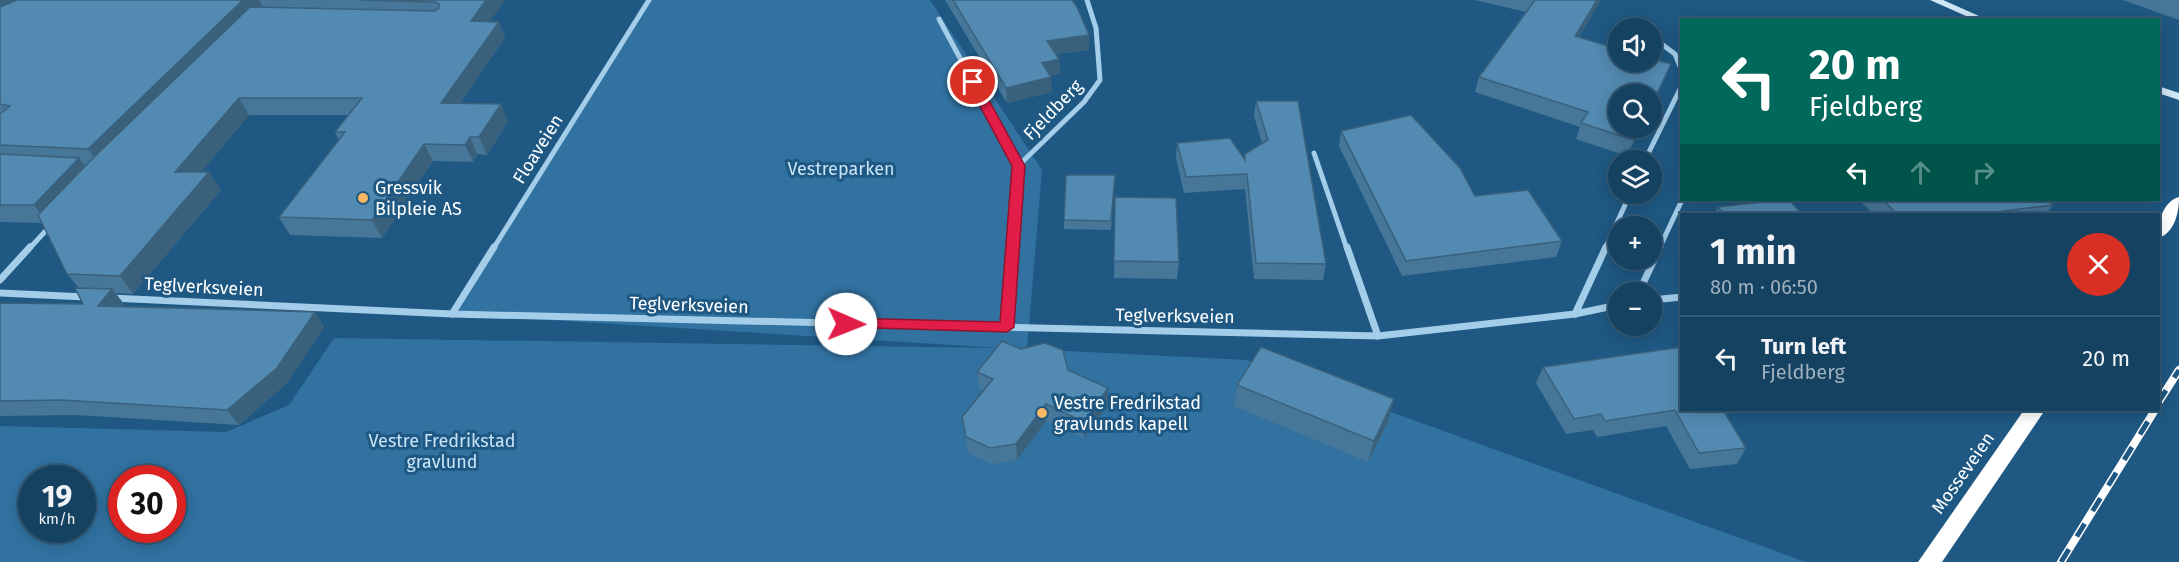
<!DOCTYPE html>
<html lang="en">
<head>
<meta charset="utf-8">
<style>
  body { margin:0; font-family:"Fira Sans",sans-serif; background:#1f4968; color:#f1f3f6; height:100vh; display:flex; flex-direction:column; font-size:22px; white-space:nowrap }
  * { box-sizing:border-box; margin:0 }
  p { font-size:20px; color:#9eb0be }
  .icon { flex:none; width:33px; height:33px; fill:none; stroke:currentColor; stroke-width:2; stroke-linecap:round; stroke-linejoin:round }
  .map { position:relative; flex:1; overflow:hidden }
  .sheet { position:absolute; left:1680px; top:213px; width:480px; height:198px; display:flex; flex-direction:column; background:#164262; border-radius:0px; box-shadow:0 3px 15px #0003,0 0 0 2px #355b77 }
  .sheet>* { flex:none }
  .guide { position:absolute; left:1680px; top:18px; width:480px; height:183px; border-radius:0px; box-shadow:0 3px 15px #0003,0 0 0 2px #355b77; background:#00695c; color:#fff; overflow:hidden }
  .fabs { position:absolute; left:1608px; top:18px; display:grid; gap:12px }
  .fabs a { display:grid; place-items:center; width:54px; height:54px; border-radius:50%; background:#164262; box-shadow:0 3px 15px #0003,0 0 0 2px #355b77; font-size:30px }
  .speed { position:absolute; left:18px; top:465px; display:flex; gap:12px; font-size:30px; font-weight:700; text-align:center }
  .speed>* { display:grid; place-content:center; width:78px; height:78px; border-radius:50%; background:#164262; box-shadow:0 3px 15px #0003,0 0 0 2px #355b77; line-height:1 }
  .speed small { font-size:15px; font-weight:400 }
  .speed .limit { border:9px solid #d22; background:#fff; color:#111 }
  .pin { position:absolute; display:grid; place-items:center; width:51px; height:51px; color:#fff; margin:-26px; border:3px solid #fff; border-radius:50%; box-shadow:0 2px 6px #0007 }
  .me { position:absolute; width:66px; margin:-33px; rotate:91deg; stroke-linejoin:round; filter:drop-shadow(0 0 4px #0008) }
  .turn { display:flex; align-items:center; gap:21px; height:126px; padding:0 30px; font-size:27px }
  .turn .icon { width:78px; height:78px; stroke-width:2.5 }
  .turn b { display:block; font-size:42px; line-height:51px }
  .lanes { display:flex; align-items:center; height:57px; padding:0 30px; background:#0003; justify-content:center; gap:30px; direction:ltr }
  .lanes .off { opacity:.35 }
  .round { display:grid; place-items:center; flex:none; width:63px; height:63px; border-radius:32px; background:#1f4968 }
  .head { display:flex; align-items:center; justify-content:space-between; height:102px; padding:0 30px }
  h1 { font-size:36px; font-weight:700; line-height:45px }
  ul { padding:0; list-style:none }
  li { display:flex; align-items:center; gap:18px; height:84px; padding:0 30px; border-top:2px solid #355b77 }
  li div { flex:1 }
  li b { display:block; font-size:22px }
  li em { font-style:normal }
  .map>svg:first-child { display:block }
  .green { fill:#3172a1; fill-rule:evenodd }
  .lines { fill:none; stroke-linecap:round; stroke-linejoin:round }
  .street-far1 { stroke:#a4cde9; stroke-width:5 }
  .street { stroke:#a4cde9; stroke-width:7 }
  .secondary { fill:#cfe6f7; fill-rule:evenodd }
  .highway { fill:#fff; fill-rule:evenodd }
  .rail-casing { stroke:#fff; stroke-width:8 }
  .rail { stroke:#1e5883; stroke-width:5; stroke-dasharray:15; stroke-linecap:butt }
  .wall { fill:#477798 }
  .shaded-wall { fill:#3a617c }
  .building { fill:#538ab1; stroke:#3a617c; stroke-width:1.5 }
  .route { fill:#e11d48; stroke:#92132f; stroke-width:1.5 }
  .poi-dot { fill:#f9b863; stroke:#1e5883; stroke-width:2 }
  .labels { text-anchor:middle; stroke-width:6; stroke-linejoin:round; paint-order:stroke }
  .street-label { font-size:18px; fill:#fff; stroke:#1e5883 }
  .park-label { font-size:18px; fill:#c8e4f7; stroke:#1e5883 }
  .poi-label { font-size:18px; fill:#fff; stroke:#1e5883; text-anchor:start }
</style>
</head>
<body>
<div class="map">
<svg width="2179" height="562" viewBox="0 0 2179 562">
  <rect width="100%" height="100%" fill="#1e5883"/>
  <path class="green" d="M 649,0 L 930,0 L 1042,170 L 1027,349 L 1247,360 L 1806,562 L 0,562 L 0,426 L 226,432 L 289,405 L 334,338 L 1001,348 L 452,314 ZM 32,478 L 82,478 L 82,530 L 32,530 ZM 122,478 L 172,478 L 172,530 L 122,530 Z"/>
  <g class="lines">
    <g class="street-far1">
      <polyline points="939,19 1018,166"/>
      <polyline points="1630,21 1640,28"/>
      <polyline points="1652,37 1675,54 1682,71"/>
      <polyline points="1314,153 1347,249"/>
      <polyline points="1645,160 1682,85"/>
      <polyline points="29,249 51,225"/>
      <polyline points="493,249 649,0"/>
      <polyline points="1012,249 1018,166 1084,102 1100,80 1096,28 1087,0"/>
      <polyline points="1605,249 1630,194"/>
      <polyline points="1659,249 1682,200"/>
    </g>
    <g class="street">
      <polyline points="1347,247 1378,336"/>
      <polyline points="0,280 30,247"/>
      <polyline points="1639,292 1660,247"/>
      <polyline points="0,293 86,297"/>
      <polyline points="111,298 452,314 1378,336 1575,314 1618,305"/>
      <polyline points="1652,300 1682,297"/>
      <polyline points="452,314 494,247"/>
      <polyline points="1575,314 1606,247"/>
      <polyline points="1007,327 1012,247"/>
    </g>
    <g class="secondary">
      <polygon points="1930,0 1943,0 1988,20 1975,20"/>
      <polygon points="2158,86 2179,93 2179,100 2158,93"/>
    </g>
    <g class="highway">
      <path d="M 2179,197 C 2179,212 2175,233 2158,238 C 2158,223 2162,202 2179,197 Z"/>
      <polygon points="2024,410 2045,410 1942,562 1918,562"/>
    </g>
    <g class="rail-casing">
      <g id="rail">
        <polyline points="2158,403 2179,370"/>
        <polyline points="2061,562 2155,410"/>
      </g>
    </g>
    <use href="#rail" class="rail"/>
  </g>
  <g class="wall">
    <polygon points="0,0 505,0 489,22 499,22 505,38 460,103 508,121 487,155 477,154 473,162 433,161 382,238 290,235 279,217 339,140 335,132 348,115 249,115 201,172 209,172 221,190 133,294 115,293 124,304 123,306 315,312 324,327 287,383 239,425 76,415 0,416 0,303 83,304 79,288 67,274 42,223 0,222"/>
    <polygon points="945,0 1072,0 1089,50 1056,54 1059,59 1060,73 1050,76 1052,92 1007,103"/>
    <polygon points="1475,0 1601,0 1579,37 1671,64 1664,80 1618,128 1641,128 1627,156 1576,139 1580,127 1475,92 1479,77 1526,12"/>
    <polygon points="2123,0 2179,0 2179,20"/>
    <polygon points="1256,101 1326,264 1323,280 1254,279 1245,189 1184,193 1176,158 1177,143 1244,158 1245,154 1262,143 1254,116"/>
    <polygon points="1341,131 1475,196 1562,241 1556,257 1402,276 1339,146"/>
    <polygon points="1115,175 1111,230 1064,229 1064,220"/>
    <polygon points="1115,197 1179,262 1177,279 1114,278"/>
    <polygon points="1859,200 2046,200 2053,205 2046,214 1873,214"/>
    <polygon points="1718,207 1802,214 1715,214"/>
    <polygon points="1543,367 1682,410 1752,410 1725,414 1746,448 1737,464 1690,469 1666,426 1597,437 1593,430 1566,434 1536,383"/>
    <polygon points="1068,370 1108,388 1108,405 1084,438 1046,421 1017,460 992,464 968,453 962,417 984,391 979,388 977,372"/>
    <polygon points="1237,385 1389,420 1368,462 1234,406"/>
  </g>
  <g class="shaded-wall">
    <polygon points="0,0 42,0 0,19"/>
    <polygon points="243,0 259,0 262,5 253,16 101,166 88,149"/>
    <polygon points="486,0 505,0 478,38 471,21"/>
    <polygon points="1597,0 1601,0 1570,52 1575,36"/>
    <polygon points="499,22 505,38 449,120 441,103"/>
    <polygon points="1089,35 1089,50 1047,55 1047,41"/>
    <polygon points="1059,59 1060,73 1042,78 1042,63"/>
    <polygon points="1671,64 1664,80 1652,107 1652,104"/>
    <polygon points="1051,77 1052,92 1007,103 1006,88"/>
    <polygon points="239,98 249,115 187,189 175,172"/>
    <polygon points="501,104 508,121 487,155 479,137"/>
    <polygon points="1640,128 1641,128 1627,156 1634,140"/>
    <polygon points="470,137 477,154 473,162 465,145"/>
    <polygon points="424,144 433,161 382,238 372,220"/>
    <polygon points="79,158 92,175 48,223 34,205"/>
    <polygon points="209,172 221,190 133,294 120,276"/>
    <polygon points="112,289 124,304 111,321 98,306"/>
    <polygon points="315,312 324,327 287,383 239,425 227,410"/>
    <polygon points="1108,388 1108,405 1084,438 1084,422"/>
    <polygon points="1394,399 1389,420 1368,462 1374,441"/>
    <polygon points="1046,404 1046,421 1017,460 1016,444"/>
  </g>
  <g class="building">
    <polygon points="17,0 243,0 88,149 0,145 0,114 10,106 0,104 0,7"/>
    <polygon points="360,0 486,0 471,21 499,22 441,103 501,104 479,137 470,137 465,145 424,144 372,220 279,217 345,132 335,132 362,98 239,98 175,172 209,172 120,276 67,274 38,215 94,157 250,7 435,11 439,8 439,4 435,2"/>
    <polygon points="953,0 1072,0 1077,7 1089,35 1047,41 1059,59 1042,63 1051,77 1006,88"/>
    <polygon points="1535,0 1597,0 1575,36 1618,49 1618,62 1652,62 1652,59 1671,64 1652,104 1652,94 1618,94 1618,128 1640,128 1634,140 1581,123 1588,112 1479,77"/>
    <polygon points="1256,101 1298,101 1326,264 1256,263 1247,174 1186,177 1177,143 1230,138 1245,160 1245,154 1268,140"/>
    <polygon points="1411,115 1460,168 1475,196 1528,190 1562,241 1406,261 1341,131"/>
    <polygon points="0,154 79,158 34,205 0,205"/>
    <polygon points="1066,175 1115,175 1111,221 1064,220"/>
    <polygon points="1115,197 1176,198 1179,262 1114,261"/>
    <polygon points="1780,200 1789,200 1802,214 1724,214 1718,207"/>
    <polygon points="1883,200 2046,200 2053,205 1980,214 1897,214"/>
    <polygon points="75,288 112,289 98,306 315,312 277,368 227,410 62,400 0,401 0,303 83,304"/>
    <polygon points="1002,341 1021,349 1045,343 1063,350 1068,370 1108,388 1084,422 1046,404 1016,444 990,448 966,437 962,417 993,379 977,372"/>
    <polygon points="1261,347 1394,399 1374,441 1237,385"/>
    <polygon points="1682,347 1682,410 1723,410 1746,448 1699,453 1675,410 1605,421 1601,414 1574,419 1543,367"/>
  </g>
  <polygon class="route" points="973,78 979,82 1025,166 1014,327 1007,332 841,327 839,324 841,320 846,318 1000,322 1012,166 967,82"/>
  <g class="poi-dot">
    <circle cx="363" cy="198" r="6"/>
    <circle cx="1042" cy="413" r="6"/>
  </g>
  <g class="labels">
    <g class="street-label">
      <text transform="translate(1053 110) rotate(-46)" y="6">Fjeldberg</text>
      <text transform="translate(538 149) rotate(-58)" y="6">Floaveien</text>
      <text transform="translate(204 287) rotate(3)" y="6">Teglverksveien</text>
      <text transform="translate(689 305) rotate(2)" y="6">Teglverksveien</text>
      <text transform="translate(1175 316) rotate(1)" y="6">Teglverksveien</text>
      <text transform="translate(1963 473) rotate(-55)" y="6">Mosseveien</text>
    </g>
    <g class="park-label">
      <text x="841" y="175">Vestreparken</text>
      <text x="442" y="447">Vestre Fredrikstad<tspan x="442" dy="21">gravlund</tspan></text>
    </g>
    <g class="poi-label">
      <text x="375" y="194">Gressvik<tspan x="375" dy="21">Bilpleie AS</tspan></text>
      <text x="1054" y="409">Vestre Fredrikstad<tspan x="1054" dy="21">gravlunds kapell</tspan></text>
    </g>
  </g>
</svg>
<div class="fabs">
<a><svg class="icon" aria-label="sound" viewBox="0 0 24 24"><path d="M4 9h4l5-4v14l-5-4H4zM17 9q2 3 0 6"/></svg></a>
<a><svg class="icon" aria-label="search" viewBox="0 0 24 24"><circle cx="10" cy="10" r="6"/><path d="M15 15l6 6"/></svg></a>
<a><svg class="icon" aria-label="layers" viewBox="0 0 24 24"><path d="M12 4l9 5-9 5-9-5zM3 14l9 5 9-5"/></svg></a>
<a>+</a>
<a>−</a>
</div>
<div class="speed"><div>19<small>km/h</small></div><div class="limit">30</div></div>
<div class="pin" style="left:973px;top:82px;background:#d93025"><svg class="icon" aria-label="arrive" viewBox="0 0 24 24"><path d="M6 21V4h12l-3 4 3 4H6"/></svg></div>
<svg class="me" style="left:846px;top:324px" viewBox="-20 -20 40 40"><circle r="19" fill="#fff"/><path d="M0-13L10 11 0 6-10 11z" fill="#e11d48"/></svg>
<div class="guide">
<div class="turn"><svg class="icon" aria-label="left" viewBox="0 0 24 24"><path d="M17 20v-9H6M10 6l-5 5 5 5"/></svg><div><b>20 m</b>Fjeldberg</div></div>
<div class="lanes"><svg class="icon" aria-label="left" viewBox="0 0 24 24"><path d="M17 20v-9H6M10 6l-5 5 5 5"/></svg><svg class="icon off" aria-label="ahead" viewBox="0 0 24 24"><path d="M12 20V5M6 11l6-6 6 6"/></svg><svg class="icon off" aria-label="right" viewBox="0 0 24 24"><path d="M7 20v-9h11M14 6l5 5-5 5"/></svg></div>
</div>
<section class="sheet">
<div class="head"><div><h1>1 min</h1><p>80 m · 06:50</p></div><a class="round" style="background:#d93025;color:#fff"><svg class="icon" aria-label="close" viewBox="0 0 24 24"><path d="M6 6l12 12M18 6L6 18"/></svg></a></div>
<ul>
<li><svg class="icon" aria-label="left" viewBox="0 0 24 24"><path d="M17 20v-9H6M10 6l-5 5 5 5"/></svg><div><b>Turn left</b><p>Fjeldberg</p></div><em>20 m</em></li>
</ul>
</section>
</div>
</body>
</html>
